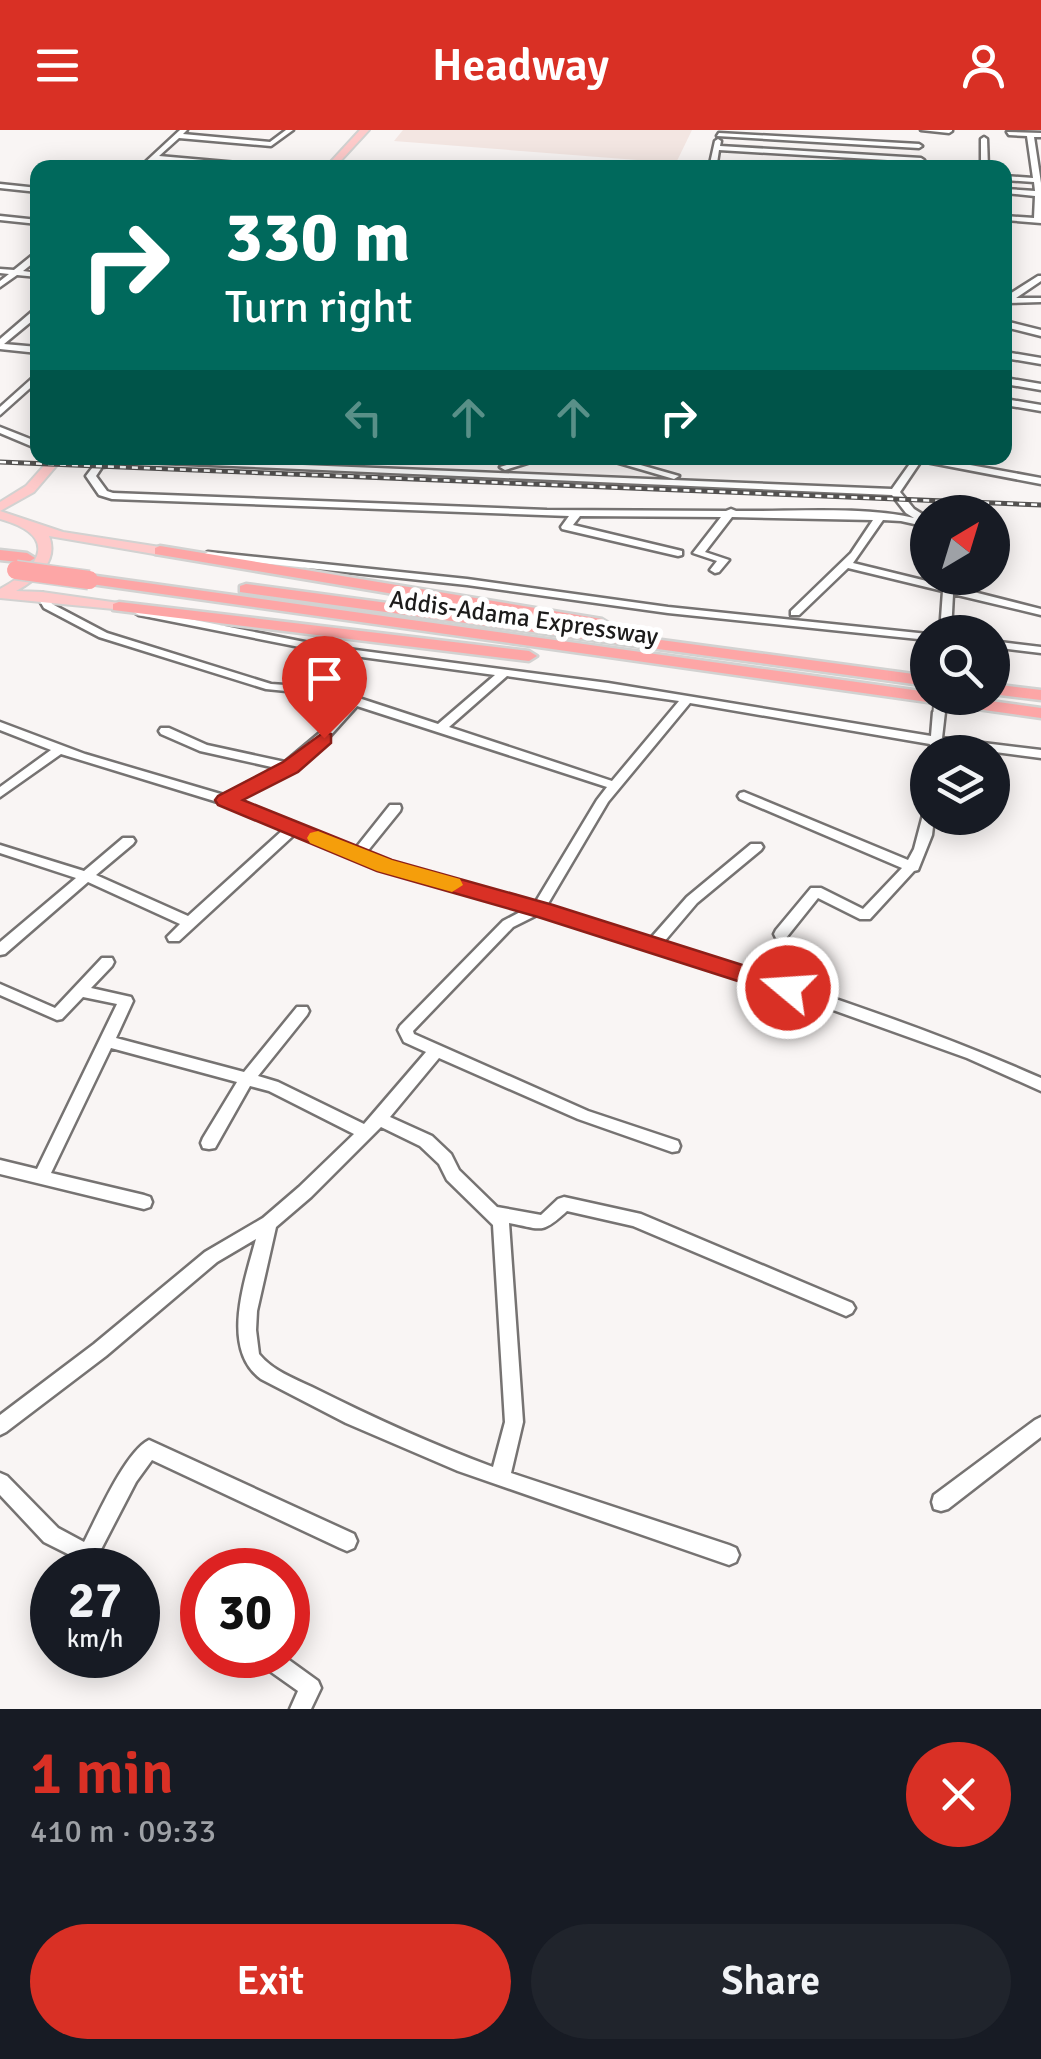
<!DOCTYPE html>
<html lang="en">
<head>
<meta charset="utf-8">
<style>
  body { margin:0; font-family:Signika,sans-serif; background:#20242c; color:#f1f3f6; height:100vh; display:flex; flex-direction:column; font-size:38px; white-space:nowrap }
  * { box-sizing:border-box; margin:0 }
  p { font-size:32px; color:#9ea1a6 }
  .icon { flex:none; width:55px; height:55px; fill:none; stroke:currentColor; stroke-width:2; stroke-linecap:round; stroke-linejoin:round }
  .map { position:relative; height:1579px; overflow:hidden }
  .side { display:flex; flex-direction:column; background:#171b24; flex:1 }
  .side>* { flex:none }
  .hud { position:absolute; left:30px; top:30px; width:982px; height:305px; border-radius:20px; box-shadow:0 5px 25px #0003; background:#00695c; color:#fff; overflow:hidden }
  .needle { width:65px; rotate:38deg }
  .fabs { position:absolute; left:910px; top:365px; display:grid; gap:20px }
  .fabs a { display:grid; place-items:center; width:100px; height:100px; border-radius:50%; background:#171b24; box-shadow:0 5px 25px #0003; font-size:50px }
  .speed { position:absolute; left:30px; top:1418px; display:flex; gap:20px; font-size:50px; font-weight:700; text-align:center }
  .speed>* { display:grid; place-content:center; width:130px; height:130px; border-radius:50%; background:#171b24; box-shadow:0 5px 25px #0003; line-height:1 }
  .speed small { font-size:25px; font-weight:400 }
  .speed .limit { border:15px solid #d22; background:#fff; color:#111 }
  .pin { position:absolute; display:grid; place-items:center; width:85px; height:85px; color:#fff; margin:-102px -42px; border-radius:50% 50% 50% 0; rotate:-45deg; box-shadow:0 0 10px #0007 }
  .pin .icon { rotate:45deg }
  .me { position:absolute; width:110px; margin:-55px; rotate:288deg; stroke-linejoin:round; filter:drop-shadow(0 0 8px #0008) }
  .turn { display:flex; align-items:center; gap:35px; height:210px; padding:0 30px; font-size:45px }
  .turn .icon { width:130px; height:130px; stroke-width:2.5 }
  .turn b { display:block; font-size:70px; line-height:85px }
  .lanes { display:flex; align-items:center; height:95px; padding:0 30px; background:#0003; justify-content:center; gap:50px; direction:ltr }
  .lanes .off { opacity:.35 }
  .round { display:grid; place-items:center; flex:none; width:105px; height:105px; border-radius:52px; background:#20242c }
  .summary { display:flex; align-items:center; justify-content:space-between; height:170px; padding:0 30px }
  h1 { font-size:60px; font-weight:600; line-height:75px; color:#d93025 }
  .button { display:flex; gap:20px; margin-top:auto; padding:20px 30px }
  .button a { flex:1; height:115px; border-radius:60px; background:#d93025; color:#fff; font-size:40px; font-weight:600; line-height:115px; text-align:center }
  .button a+a { background:#20242c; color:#f1f3f6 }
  header { display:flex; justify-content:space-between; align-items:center; height:130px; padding:0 30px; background:#d93025; color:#fff; font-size:45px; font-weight:600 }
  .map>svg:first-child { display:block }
  .built { fill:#f3e6e2 }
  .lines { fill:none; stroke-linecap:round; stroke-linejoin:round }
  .minor-casing { stroke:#767372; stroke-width:5 }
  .major-casing { stroke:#d2d2d1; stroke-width:4 }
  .highway-casing { stroke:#d2d2d1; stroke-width:5 }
  .minor { fill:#fff; fill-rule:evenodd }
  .major { fill:#fecaca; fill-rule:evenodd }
  .highway { fill:#fda6a6; fill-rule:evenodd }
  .rail-casing { stroke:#545251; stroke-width:5 }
  .rail { stroke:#fff; stroke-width:2.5; stroke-dasharray:6; stroke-linecap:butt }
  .minor-bridge-casing { stroke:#767372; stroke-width:15; stroke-linecap:butt }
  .highway-bridge-casing { stroke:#d2d2d1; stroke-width:21; stroke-linecap:butt }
  .minor-bridge { stroke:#fff; stroke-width:11 }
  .highway-bridge { stroke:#fda6a6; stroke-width:18 }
  .route { fill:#d93025; stroke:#8d1f18; stroke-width:2.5 }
  .slow { fill:#f59e0b }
  .labels { text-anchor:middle; stroke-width:10; stroke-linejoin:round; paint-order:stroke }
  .street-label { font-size:25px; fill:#1d1c1b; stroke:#fff }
</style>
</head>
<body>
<header><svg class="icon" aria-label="menu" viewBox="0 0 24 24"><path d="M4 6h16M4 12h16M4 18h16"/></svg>Headway<svg class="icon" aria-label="person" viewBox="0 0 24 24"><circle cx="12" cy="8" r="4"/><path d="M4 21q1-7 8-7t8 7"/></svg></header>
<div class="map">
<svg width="1041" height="1579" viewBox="0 0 1041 1579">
  <rect width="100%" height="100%" fill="#f9f5f4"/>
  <polygon class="built" points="403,0 692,0 676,33 394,11"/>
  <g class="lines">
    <g class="minor-casing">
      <g id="minor">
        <polygon points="180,0 187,0 183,4 270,12 286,0 293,0 271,16 179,8 159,26 249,34 252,36 251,38 155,30 147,38 139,38"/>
        <polygon points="921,0 952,0 952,1 949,3"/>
        <polygon points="1007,2 1041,3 1041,7 1034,7 1041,53 1041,93 1005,90 1005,86 1034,88 1035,66 1005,63 1005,59 1035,61 1034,52 1005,50 1005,46 1033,48 1027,6 1009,5"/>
        <polygon points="719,3 919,14 922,16 919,18 717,6"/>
        <polygon points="984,7 987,9 988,38 981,38 981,9"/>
        <polygon points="718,9 721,11 720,16 921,28 924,30 921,32 719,20 717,33 753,38 709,38 715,11"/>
        <polygon points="0,54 38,58 38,62 0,58"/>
        <polygon points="0,86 38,90 38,94 0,90"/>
        <polygon points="35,123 38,123 38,129 23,141 38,143 38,147 17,145 0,157 0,151 9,144 0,143 0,139 14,140"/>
        <polygon points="1038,146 1041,146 1041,151 1016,168 1041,168 1041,172 1005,173 1005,167"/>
        <polygon points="35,179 38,179 38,186 4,214 38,217 38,223 0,219 0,209"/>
        <polygon points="1005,191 1041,200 1041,206 1005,197"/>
        <polygon points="1005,222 1041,228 1041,234 1005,228"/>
        <polygon points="38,243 38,251 0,285 0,277"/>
        <polygon points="1005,248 1041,254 1041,260 1005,254"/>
        <polygon points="1005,269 1041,275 1041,281 1005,275"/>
        <polygon points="0,297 38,312 38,319 0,303"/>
        <path d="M 132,328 L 892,359 L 914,328 L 932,328 L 1041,348 L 1041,354 L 921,331 L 900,362 L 914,379 L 927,387 L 928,397 L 901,391 L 883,390 L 853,433 L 943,455 L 944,448 L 954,448 L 954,457 L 1041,479 L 1041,485 L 953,464 L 951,502 L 940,502 L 943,461 L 848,438 L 799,485 L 791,485 L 791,481 L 851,423 L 873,390 L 732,387 L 705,422 L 729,430 L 719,442 L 715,443 L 710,440 L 717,431 L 693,423 L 721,387 L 580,386 L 573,395 L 682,421 L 682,425 L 678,426 L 562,399 L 561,397 L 569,386 L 112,369 L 99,365 L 86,346 L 96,333 ZM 142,332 L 892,365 L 906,383 L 914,388 C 862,376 790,382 736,381 L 731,379 L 726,381 L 547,380 L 113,363 L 107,361 L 96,346 L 102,337 Z"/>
        <polygon points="529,328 543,328 505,340 500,337"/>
        <polygon points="602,328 616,328 679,346 674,349"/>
        <polygon points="208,422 467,449 668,477 928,504 928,510 668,483 467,455 204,427 203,425"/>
        <path d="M 42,463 L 46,464 L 52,474 L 107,503 L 271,554 L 328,558 L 438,594 L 495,545 L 325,522 L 139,485 L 134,482 L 139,479 L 325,516 L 608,553 L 931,606 L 933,582 L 939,578 L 945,582 L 942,608 L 1041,620 L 1041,628 L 942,615 L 941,622 L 929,622 L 930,614 L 690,573 L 608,672 L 546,777 L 650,809 L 687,767 L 751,714 L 761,714 L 763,717 L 761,720 L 697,773 L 663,813 C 790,853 919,894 1041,948 L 1041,961 L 967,928 L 783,862 L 539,784 L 513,797 L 413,901 L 414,904 L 588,981 L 678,1011 L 680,1016 L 678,1021 L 672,1022 L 578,989 L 439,928 L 390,987 L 432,1006 L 451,1024 L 459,1040 L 497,1077 L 541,1085 L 558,1069 L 564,1067 L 641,1084 L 852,1173 L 855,1178 L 852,1183 L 846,1186 L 633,1096 L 567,1081 C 541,1105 542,1099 509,1093 L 523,1292 L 511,1343 L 729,1415 L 736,1418 L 739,1425 L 736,1432 L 729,1435 L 458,1341 L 346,1293 L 261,1249 C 220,1219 245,1150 256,1109 L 217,1132 L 106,1226 L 6,1302 L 0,1305 L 0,1285 L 94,1214 L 205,1122 L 263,1088 L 299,1057 L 354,1004 L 269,961 L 250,956 L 215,1018 L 209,1019 L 203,1018 L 201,1013 L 203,1008 L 237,952 L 111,918 L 51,1043 L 144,1065 L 150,1067 L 152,1072 L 150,1077 L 144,1079 L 0,1044 L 0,1030 L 37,1039 L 117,874 L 83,867 L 62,889 L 57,890 L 0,865 L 0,854 L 55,878 L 102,828 L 112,828 L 114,832 L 112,836 L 91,858 L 131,867 L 133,871 L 116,908 L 244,942 L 297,877 L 307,877 L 309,881 L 307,885 L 258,946 L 278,952 L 364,994 L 426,922 L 404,912 L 398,900 L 400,896 L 503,791 L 524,780 L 380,739 L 295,704 L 179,811 L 169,811 L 167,807 L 180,794 L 88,752 L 5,824 L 0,825 L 0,812 L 76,748 L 0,723 L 0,715 L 84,741 L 123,708 L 133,708 L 135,711 L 133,714 L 96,745 L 188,786 L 284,699 L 221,673 L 61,624 L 0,667 L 0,657 L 51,620 L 0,600 L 0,592 L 85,624 L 224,665 L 276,638 L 200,621 L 161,604 L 159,601 L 161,598 L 169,598 L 207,615 L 285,632 L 322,601 L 348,572 L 327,565 L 266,559 L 99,507 L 44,478 L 37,466 ZM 507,546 L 679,571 L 612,651 L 449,597 ZM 357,576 L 607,657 L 597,670 L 535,773 L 390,733 L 366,723 L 400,681 L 401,678 L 400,675 L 390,675 L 355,719 L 236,670 L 289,640 L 295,640 L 296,635 L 330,606 ZM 381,997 L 420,1016 L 439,1034 L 447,1050 L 493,1095 L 505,1292 L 493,1337 C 431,1314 372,1287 312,1257 C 293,1248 273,1241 259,1224 L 256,1200 L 257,1181 L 276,1097 L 311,1067 Z"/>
        <polygon points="992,511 1041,517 1041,523 992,517"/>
        <polygon points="744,662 908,730 914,719 923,685 928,684 928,688 934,688 932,705 918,740 914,741 870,789 860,789 818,768 786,808 776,808 774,804 776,800 811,758 821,758 863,779 902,738 740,669 738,666 740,663"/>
        <polygon points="1041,1287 1041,1307 948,1379 941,1381 934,1379 932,1372 934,1365 1035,1290"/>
        <path d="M 149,1310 L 354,1404 L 357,1411 L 354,1418 L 347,1421 L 340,1418 L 152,1330 L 136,1352 L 95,1431 L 88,1434 L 44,1412 L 0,1365 L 0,1343 L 7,1346 L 58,1398 L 84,1412 C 97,1387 125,1322 149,1310 Z"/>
        <polygon points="254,1525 282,1525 318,1551 321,1558 311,1579 290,1579 298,1561 257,1532"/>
      </g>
    </g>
    <g class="major-casing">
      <g id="major">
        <polygon points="360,0 369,0 334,38 325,38"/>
        <polygon points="51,328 63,328 34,362 0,381 0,372 26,356"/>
        <path d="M 0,381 L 63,402 L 160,417 L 167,421 L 160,425 L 49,406 C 59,431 37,450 16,461 L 42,462 L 119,473 L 124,474 L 124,480 L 0,468 L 0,459 C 45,435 57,405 0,389 Z"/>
      </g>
    </g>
    <g class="highway-casing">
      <g id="highway">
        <polygon points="160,416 602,489 610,494 602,499 155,424 155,418"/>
        <polygon points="0,420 27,423 35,428 27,433 0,430"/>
        <polygon points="89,445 928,562 928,568 968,568 1041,578 1041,588 84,453 81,450"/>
        <polygon points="246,454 928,546 928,556 240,462 240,456"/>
        <polygon points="119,472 529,521 537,526 529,531 113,480 113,474"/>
        <polygon points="992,554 1041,560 1041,570 992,564"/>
      </g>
    </g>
    <use href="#minor" class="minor"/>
    <use href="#major" class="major"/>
    <use href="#highway" class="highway"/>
    <g class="rail-casing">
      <polyline id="rail" points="0,332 1041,375"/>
    </g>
    <use href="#rail" class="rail"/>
    <g class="minor-bridge-casing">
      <polyline id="minor-bridge" points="939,582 940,568"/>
    </g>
    <g class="highway-bridge-casing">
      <polyline id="highway-bridge" points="16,440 89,450"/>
    </g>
    <use href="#minor-bridge" class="minor-bridge"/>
    <use href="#highway-bridge" class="highway-bridge"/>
  </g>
  <polygon class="route" points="324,602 331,604 331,613 298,642 243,670 392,730 553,775 796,852 799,858 788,867 538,787 377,741 218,675 215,670 218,666 283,632"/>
  <polygon class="slow" points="318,701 392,730 460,749 463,755 452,762 377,741 310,713 307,708 310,703"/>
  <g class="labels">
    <g class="street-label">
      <text transform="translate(524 487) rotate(8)" y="9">Addis-Adama Expressway</text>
    </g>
  </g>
</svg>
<div class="fabs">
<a><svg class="needle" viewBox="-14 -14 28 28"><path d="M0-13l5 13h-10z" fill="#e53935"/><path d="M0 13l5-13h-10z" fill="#9ea1a6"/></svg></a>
<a><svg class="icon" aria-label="search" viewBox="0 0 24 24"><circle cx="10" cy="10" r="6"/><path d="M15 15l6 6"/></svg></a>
<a><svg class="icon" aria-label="layers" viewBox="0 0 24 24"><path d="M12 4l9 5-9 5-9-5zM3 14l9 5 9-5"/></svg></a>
</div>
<div class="speed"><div>27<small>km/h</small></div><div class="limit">30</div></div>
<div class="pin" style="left:324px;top:608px;background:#d93025"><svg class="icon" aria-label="arrive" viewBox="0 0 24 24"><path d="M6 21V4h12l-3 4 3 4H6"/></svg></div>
<svg class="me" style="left:788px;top:858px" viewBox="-20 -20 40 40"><circle r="17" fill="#d93025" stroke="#fff" stroke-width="3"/><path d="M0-11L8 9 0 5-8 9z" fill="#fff"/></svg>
<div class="hud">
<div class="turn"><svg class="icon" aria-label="right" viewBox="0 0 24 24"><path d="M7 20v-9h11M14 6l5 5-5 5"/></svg><div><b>330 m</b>Turn right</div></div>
<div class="lanes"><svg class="icon off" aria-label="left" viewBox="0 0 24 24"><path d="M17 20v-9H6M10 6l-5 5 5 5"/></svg><svg class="icon off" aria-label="ahead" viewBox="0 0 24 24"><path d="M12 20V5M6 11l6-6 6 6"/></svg><svg class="icon off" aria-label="ahead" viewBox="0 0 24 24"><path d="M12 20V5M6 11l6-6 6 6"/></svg><svg class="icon" aria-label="right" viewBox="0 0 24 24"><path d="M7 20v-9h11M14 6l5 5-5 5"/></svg></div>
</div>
</div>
<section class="side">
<div class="summary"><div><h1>1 min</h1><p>410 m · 09:33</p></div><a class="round" style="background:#d93025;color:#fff"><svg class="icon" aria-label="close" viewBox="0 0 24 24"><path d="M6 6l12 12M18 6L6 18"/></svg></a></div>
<div class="button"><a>Exit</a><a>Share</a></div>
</section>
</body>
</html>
